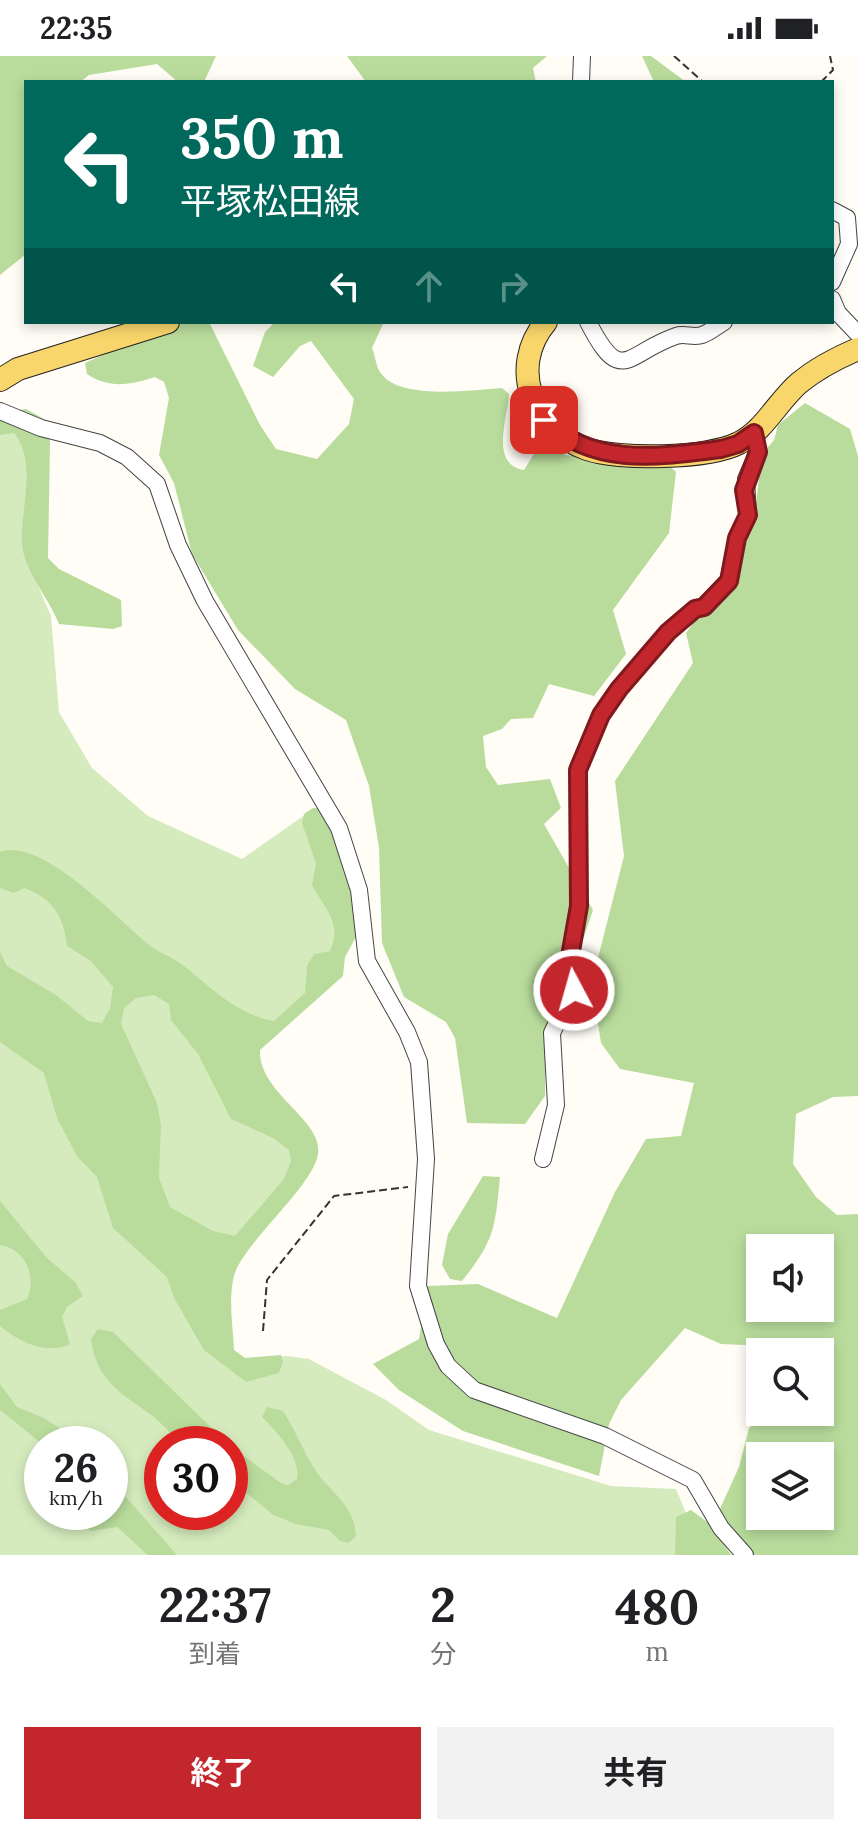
<!DOCTYPE html>
<html lang="ja">
<head>
<meta charset="utf-8">
<style>
  body { margin:0; font-family:Lora,"Noto Sans JP",serif; background:#f2f2f2; color:#202124; height:100vh; display:flex; flex-direction:column; font-size:30px; white-space:nowrap }
  * { box-sizing:border-box; margin:0 }
  p { font-size:26px; color:#757577 }
  .icon { flex:none; width:44px; height:44px; fill:none; stroke:currentColor; stroke-width:2; stroke-linecap:round; stroke-linejoin:round }
  .map { position:relative; height:1499px; overflow:hidden }
  .details { display:flex; flex-direction:column; background:#fff; flex:1 }
  .details>* { flex:none }
  .guide { position:absolute; left:24px; top:24px; width:810px; height:244px; border-radius:0px; box-shadow:0 4px 12px #0003; background:#00695c; color:#fff; overflow:hidden }
  .buttons { position:absolute; left:746px; top:1178px; display:grid; gap:16px }
  .buttons a { display:grid; place-items:center; width:88px; height:88px; border-radius:0px; background:#fff; box-shadow:0 4px 12px #0003; font-size:40px }
  .speed { position:absolute; left:24px; top:1370px; display:flex; gap:16px; font-size:40px; font-weight:700; text-align:center }
  .speed>* { display:grid; place-content:center; width:104px; height:104px; border-radius:50%; background:#fff; box-shadow:0 4px 12px #0003; line-height:1 }
  .speed small { font-size:20px; font-weight:400 }
  .speed .limit { border:12px solid #d22; background:#fff; color:#111 }
  .pin { position:absolute; display:grid; place-items:center; width:68px; height:68px; color:#fff; margin:-34px; border-radius:16px; box-shadow:0 4px 12px #0006 }
  .me { position:absolute; width:88px; margin:-44px; rotate:354deg; stroke-linejoin:round; filter:drop-shadow(0 0 6px #0008) }
  .turn { display:flex; align-items:center; gap:28px; height:168px; padding:0 24px; font-size:36px }
  .turn .icon { width:104px; height:104px; stroke-width:2.5 }
  .turn b { display:block; font-size:56px; line-height:68px }
  .lanes { display:flex; align-items:center; height:76px; padding:0 24px; background:#0003; justify-content:center; gap:40px; direction:ltr }
  .lanes .off { opacity:.35 }
  .eta { display:flex; justify-content:space-evenly; align-items:center; height:136px; text-align:center }
  .eta b { font-size:48px; font-weight:700; line-height:56px }
  .cta { display:flex; gap:16px; margin-top:auto; padding:16px 24px }
  .cta a { flex:1; height:92px; border-radius:0px; background:#c4262e; color:#fff; font-size:32px; font-weight:700; line-height:92px; text-align:center }
  .cta a+a { background:#f2f2f2; color:#202124 }
  .status { display:flex; justify-content:space-between; align-items:center; height:56px; padding:0 40px; background:#fff; direction:ltr }
  .status svg { height:22px; fill:currentColor }
  .map>svg:first-child { display:block }
  .green { fill:#d5ebbd; fill-rule:evenodd }
  .forest { fill:#b9dc9c; fill-rule:evenodd }
  .lines { fill:none; stroke-linecap:round; stroke-linejoin:round }
  .minor-casing { stroke:#444; stroke-width:18 }
  .major-casing { stroke:#222; stroke-width:24 }
  .path { stroke:#333; stroke-width:2; stroke-dasharray:8 4; stroke-linecap:butt }
  .minor { stroke:#fff; stroke-width:16 }
  .major { stroke:#f9d66b; stroke-width:22 }
  .route-casing { stroke:#7f191e; stroke-width:20 }
  .route { stroke:#c4262e; stroke-width:14 }
</style>
</head>
<body>
<div class="status"><b>22:35</b><svg viewBox="0 0 49 12"><path d="M0 12V9h3v3zM5 12V6h3v6zM10 12V3h3v9zM15 12V0h3v12zM26 1h20v11H26zM47 4h2v5h-2z"/></svg></div>
<div class="map">
<svg width="858" height="1499" viewBox="0 0 858 1499">
  <rect width="100%" height="100%" fill="#fffdf5"/>
  <path class="green" d="M 33,360 L 42,405 L 24,497 L 51,560 L 59,656 L 92,712 L 148,760 L 242,803 L 309,756 L 350,883 L 317,942 L 267,987 L 247,987 L 306,1102 L 226,1223 L 230,1297 L 247,1306 L 286,1300 L 309,1303 L 386,1344 L 429,1374 L 611,1430 L 676,1433 L 693,1474 L 716,1499 L 0,1499 L 0,368 ZM 42,1388 L 110,1388 L 110,1456 L 42,1456 ZM 162,1388 L 230,1388 L 230,1456 L 162,1456 Z"/>
  <g class="forest">
    <polygon points="0,0 216,0 204,26 178,26 157,8 89,19 80,26 26,26 26,198 0,219"/>
    <polygon points="347,0 547,0 533,12 536,26 366,26"/>
    <polygon points="642,0 651,0 686,26 654,26"/>
    <path d="M 175,266 L 209,266 L 260,369 L 276,393 L 317,403 L 349,368 L 354,343 L 311,285 L 300,290 L 273,321 L 253,310 L 265,276 L 275,266 L 384,266 L 372,292 C 375,299 376,310 380,316 C 398,345 472,334 502,332 L 509,338 C 508,362 489,408 524,414 L 540,388 L 565,399 L 671,411 L 676,416 L 669,477 L 613,554 L 626,598 L 594,640 L 549,628 L 533,662 L 511,663 L 502,673 L 483,680 L 486,711 L 498,729 L 550,723 L 561,752 L 544,768 L 593,854 L 562,947 L 546,970 L 545,1040 L 525,1068 L 467,1067 L 455,982 L 446,966 L 404,941 L 382,887 L 379,792 L 369,730 L 346,664 L 295,633 L 238,574 L 192,498 L 174,427 L 159,399 L 169,342 L 164,326 L 155,321 C 131,329 109,333 87,318 L 85,307 Z"/>
    <path d="M 805,347 L 850,373 L 858,400 L 858,1040 L 833,1041 L 796,1058 L 793,1108 L 816,1141 L 837,1159 L 858,1158 L 858,1499 L 743,1499 L 719,1455 L 739,1411 L 749,1372 L 768,1356 L 820,1356 L 820,1296 L 800,1296 L 800,1291 L 721,1288 L 685,1272 L 621,1344 L 609,1368 L 599,1420 L 463,1375 L 399,1334 L 373,1308 L 419,1283 L 428,1230 L 478,1228 L 557,1262 L 615,1136 L 646,1083 L 681,1080 L 694,1027 L 620,1013 L 601,987 L 594,941 L 597,906 L 624,800 L 615,725 L 693,607 L 686,577 L 738,504 L 754,463 L 762,398 L 774,384 L 778,369 ZM 760,1192 L 820,1192 L 820,1252 L 760,1252 ZM 760,1400 L 820,1400 L 820,1460 L 760,1460 Z"/>
    <path d="M 26,353 L 44,363 L 50,386 L 48,502 L 59,513 L 121,544 L 122,570 L 113,573 L 59,568 C 49,542 24,515 22,488 C 20,453 38,407 14,377 L 0,379 L 0,356 Z"/>
    <path d="M 313,752 L 318,752 C 345,787 351,835 358,877 L 345,901 L 343,920 L 260,994 C 258,1037 324,1064 318,1098 C 313,1131 242,1188 234,1220 C 228,1243 233,1271 234,1294 L 245,1302 L 281,1299 L 283,1306 L 279,1317 L 246,1326 L 204,1294 L 174,1242 L 167,1221 L 113,1172 L 97,1121 L 77,1100 L 57,1062 L 44,1017 L 0,986 L 0,896 L 7,910 L 56,939 L 88,965 L 102,967 L 110,952 L 113,931 L 91,905 L 67,890 C 64,861 53,842 24,832 L 14,837 L 0,832 L 0,796 C 41,780 119,864 148,888 C 157,896 170,900 180,907 C 209,929 236,959 274,965 L 305,937 L 307,910 L 314,898 L 330,895 C 343,867 324,852 312,829 L 316,807 L 302,767 L 304,758 ZM 154,939 L 169,948 L 171,964 L 198,998 L 231,1063 L 273,1082 L 289,1094 L 291,1105 L 284,1123 L 235,1180 L 213,1175 L 170,1151 L 159,1122 L 161,1069 L 157,1047 L 121,968 L 124,952 L 136,942 Z"/>
    <path d="M 483,1120 L 500,1121 C 495,1172 495,1184 462,1225 L 450,1223 L 442,1209 L 448,1178 Z"/>
    <path d="M 0,1145 L 46,1201 L 76,1227 L 83,1240 L 67,1251 L 62,1261 L 70,1288 C 47,1300 18,1285 0,1270 L 0,1254 L 27,1243 C 37,1221 26,1193 0,1189 Z"/>
    <path d="M 98,1273 L 113,1276 L 228,1388 L 183,1388 C 173,1380 164,1370 155,1362 C 123,1337 97,1328 91,1283 Z"/>
    <polygon points="0,1328 17,1351 44,1362 67,1377 68,1388 42,1388 4,1357 0,1354"/>
    <path d="M 267,1351 L 283,1355 C 297,1376 306,1403 321,1422 C 338,1442 354,1452 356,1480 L 349,1487 L 340,1485 L 329,1474 L 295,1468 L 272,1458 L 230,1423 L 230,1390 L 281,1427 L 288,1429 L 297,1423 C 301,1401 277,1376 262,1361 Z"/>
    <polygon points="110,1423 177,1499 148,1499 117,1471 91,1475 67,1456 110,1456"/>
    <polygon points="691,1454 710,1468 731,1499 675,1499 676,1461"/>
  </g>
  <g class="lines">
    <g class="minor-casing">
      <g id="minor">
        <polyline points="581,26 582,0"/>
        <polyline points="832,154 847,162 849,188 832,226"/>
        <polyline points="832,243 838,257 858,278"/>
        <path d="M 588,266 C 622,332 626,297 676,280 C 684,277 694,282 702,279 C 709,277 717,270 724,266"/>
        <polyline points="0,355 41,372 100,387 127,401 157,428 178,489 205,545 339,772 359,834 367,905 407,976 419,1006 426,1103 418,1230 436,1288 448,1310 474,1334 605,1380 693,1424 721,1472 745,1499"/>
        <polyline points="543,1103 556,1049 552,977 576,927 569,906 579,850 578,714 601,659 619,633 668,576 695,553 704,551 729,525 737,482 748,459 746,423 758,396 754,377"/>
      </g>
    </g>
    <g class="major-casing">
      <g id="major">
        <path d="M 546,266 C 508,311 532,374 587,393 C 618,404 708,403 739,387 C 764,375 778,345 799,327 C 816,313 839,301 858,293"/>
        <polyline points="0,324 18,313 168,266"/>
      </g>
    </g>
    <g class="path">
      <polyline points="674,0 703,26"/>
      <polyline points="821,26 833,14 830,0"/>
      <polyline points="263,1275 267,1224 334,1140 408,1131"/>
    </g>
    <use href="#minor" class="minor"/>
    <use href="#major" class="major"/>
  </g>
  <g class="lines">
    <g class="route-casing">
      <path id="route" d="M 544,364 C 594,411 657,401 721,393 L 738,388 L 754,377 L 758,396 L 744,434 L 748,459 L 737,482 L 729,525 L 704,551 L 695,553 L 668,576 L 619,633 L 601,659 L 578,714 L 579,850 L 569,906 L 576,927 L 574,934"/>
    </g>
    <use href="#route" class="route"/>
  </g>
</svg>
<div class="buttons">
<a><svg class="icon" aria-label="sound" viewBox="0 0 24 24"><path d="M4 9h4l5-4v14l-5-4H4zM17 9q2 3 0 6"/></svg></a>
<a><svg class="icon" aria-label="search" viewBox="0 0 24 24"><circle cx="10" cy="10" r="6"/><path d="M15 15l6 6"/></svg></a>
<a><svg class="icon" aria-label="layers" viewBox="0 0 24 24"><path d="M12 4l9 5-9 5-9-5zM3 14l9 5 9-5"/></svg></a>
</div>
<div class="speed"><div>26<small>km/h</small></div><div class="limit">30</div></div>
<div class="pin" style="left:544px;top:364px;background:#d93025"><svg class="icon" aria-label="arrive" viewBox="0 0 24 24"><path d="M6 21V4h12l-3 4 3 4H6"/></svg></div>
<svg class="me" style="left:574px;top:934px" viewBox="-20 -20 40 40"><circle r="17" fill="#c4262e" stroke="#fff" stroke-width="3"/><path d="M0-11L8 9 0 5-8 9z" fill="#fff"/></svg>
<div class="guide">
<div class="turn"><svg class="icon" aria-label="left" viewBox="0 0 24 24"><path d="M17 20v-9H6M10 6l-5 5 5 5"/></svg><div><b>350 m</b>平塚松田線</div></div>
<div class="lanes"><svg class="icon" aria-label="left" viewBox="0 0 24 24"><path d="M17 20v-9H6M10 6l-5 5 5 5"/></svg><svg class="icon off" aria-label="ahead" viewBox="0 0 24 24"><path d="M12 20V5M6 11l6-6 6 6"/></svg><svg class="icon off" aria-label="right" viewBox="0 0 24 24"><path d="M7 20v-9h11M14 6l5 5-5 5"/></svg></div>
</div>
</div>
<section class="details">
<div class="eta">
<div><b>22:37</b><p>到着</p></div>
<div><b>2</b><p>分</p></div>
<div><b>480</b><p>m</p></div>
</div>
<div class="cta"><a>終了</a><a>共有</a></div>
</section>
</body>
</html>
